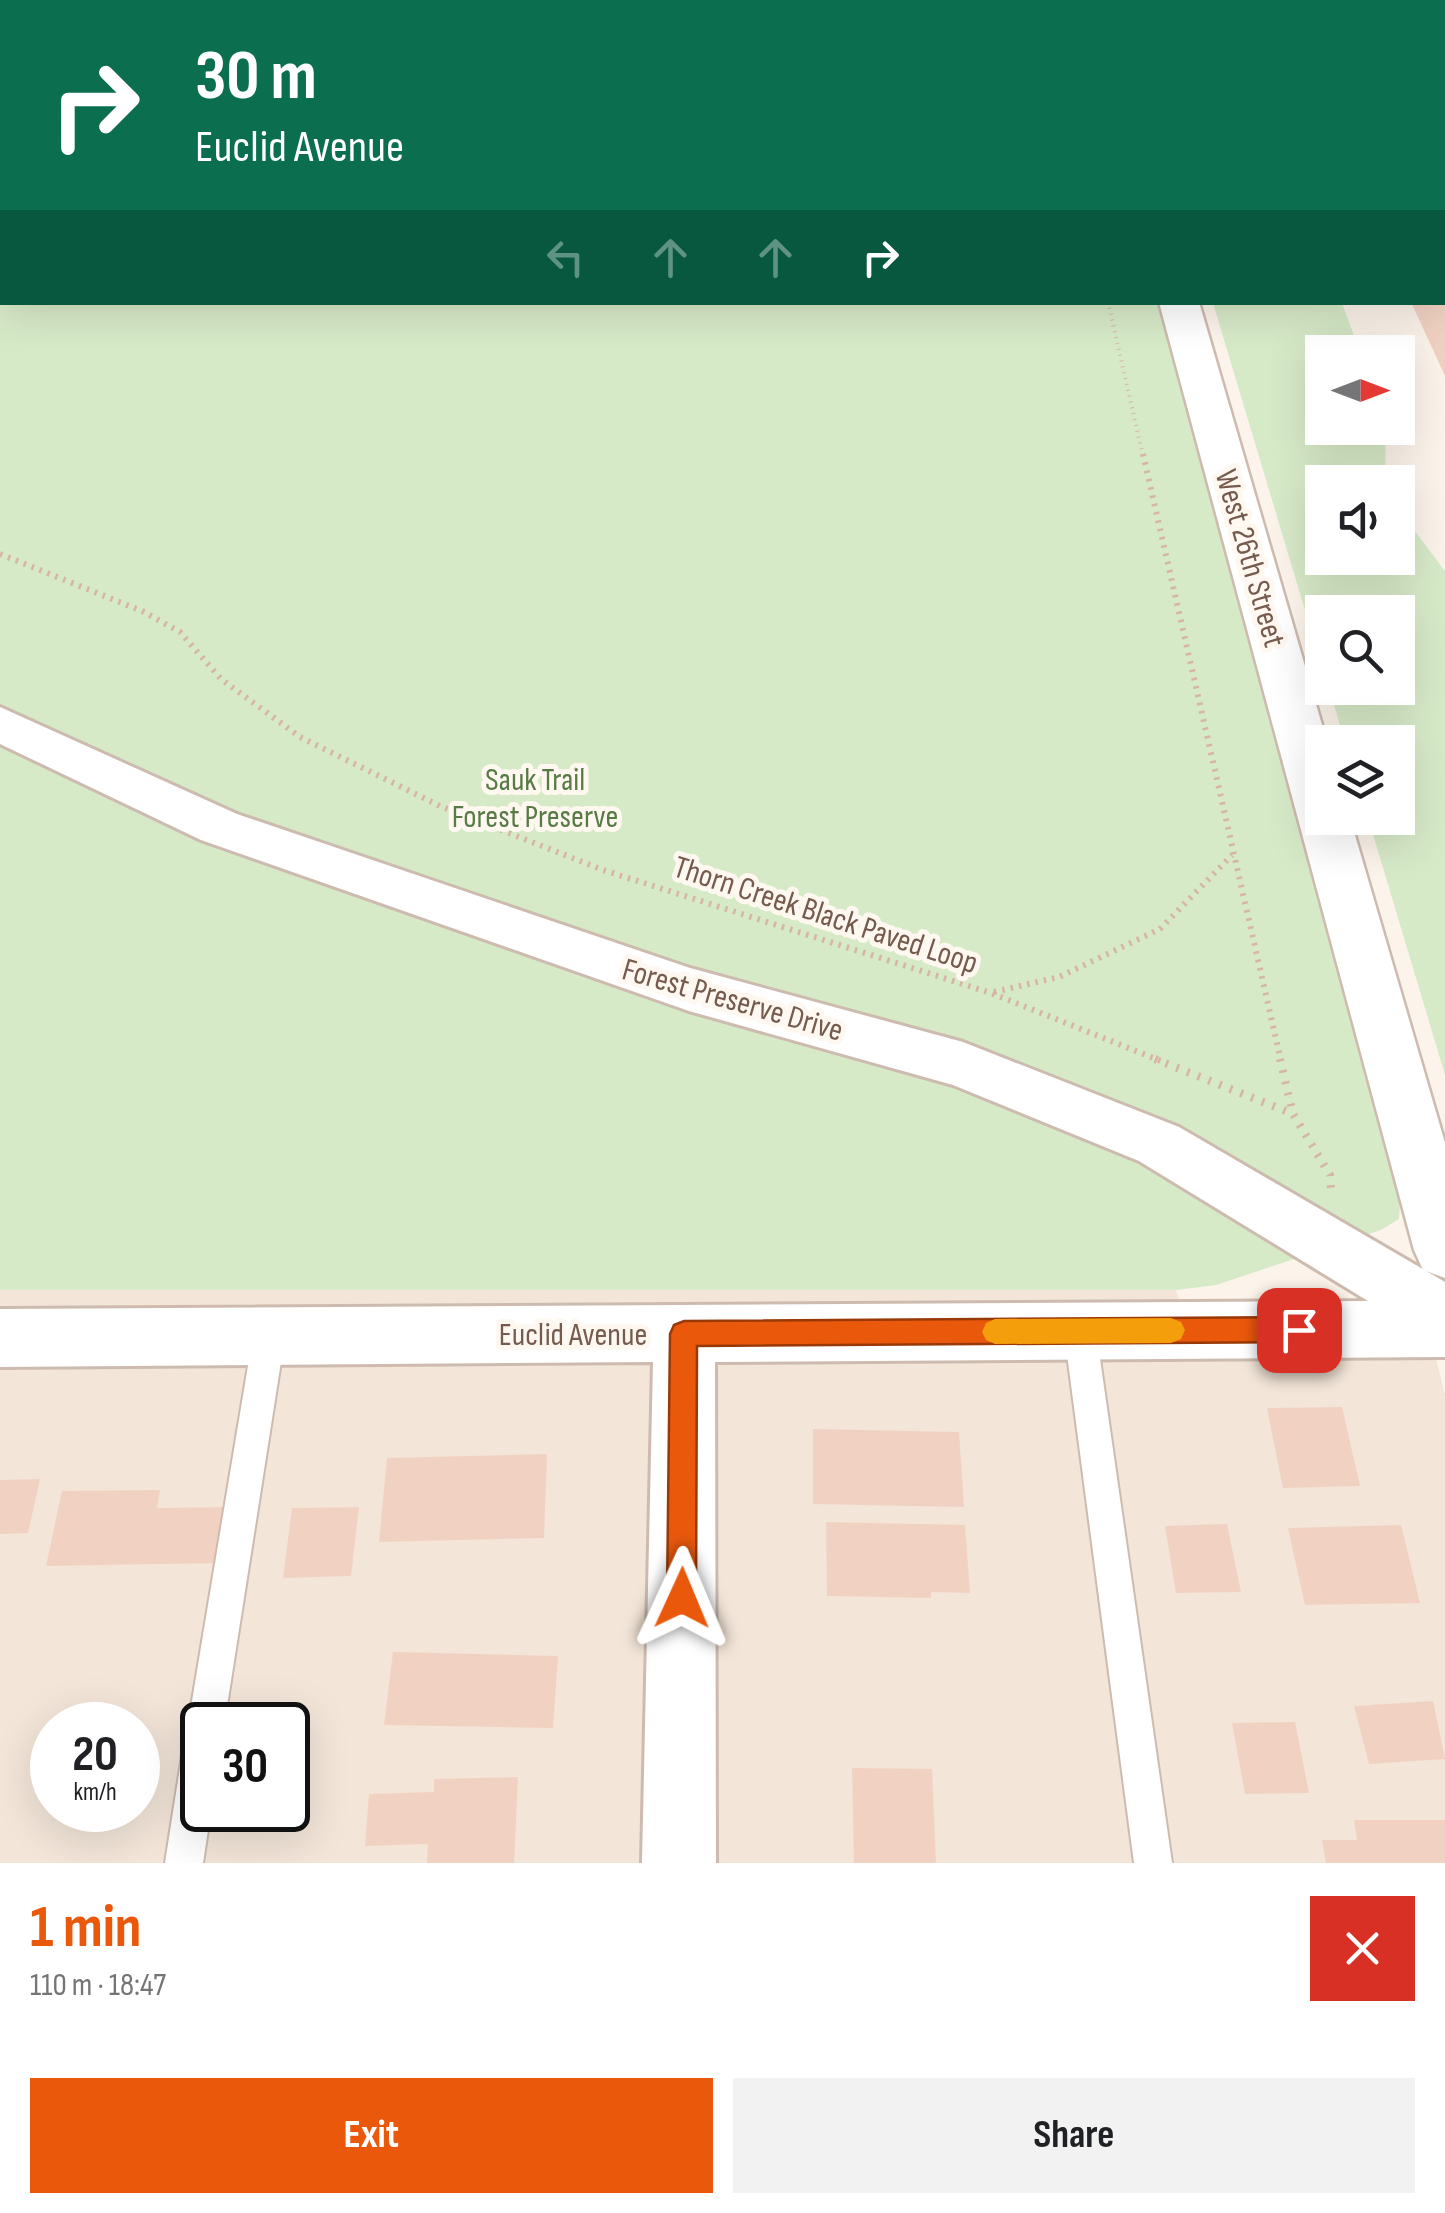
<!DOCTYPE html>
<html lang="en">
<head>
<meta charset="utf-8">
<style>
  body { margin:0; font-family:"Sofia Sans Condensed",sans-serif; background:#f2f2f2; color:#202124; height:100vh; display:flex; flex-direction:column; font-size:38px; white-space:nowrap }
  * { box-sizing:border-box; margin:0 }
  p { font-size:32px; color:#757577 }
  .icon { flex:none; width:55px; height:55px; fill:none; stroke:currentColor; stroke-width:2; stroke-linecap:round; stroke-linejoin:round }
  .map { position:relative; height:1863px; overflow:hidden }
  .side { display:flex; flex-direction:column; background:#fff; flex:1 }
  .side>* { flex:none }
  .hud { position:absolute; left:0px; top:0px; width:1445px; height:305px; box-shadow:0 10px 40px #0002; background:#0b6e4f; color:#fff; overflow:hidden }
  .needle { width:65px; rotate:90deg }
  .controls { position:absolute; left:1305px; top:335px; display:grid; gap:20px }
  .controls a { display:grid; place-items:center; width:110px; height:110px; border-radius:0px; background:#fff; box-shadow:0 10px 40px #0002; font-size:50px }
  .speed { position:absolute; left:30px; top:1702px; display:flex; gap:20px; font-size:50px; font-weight:700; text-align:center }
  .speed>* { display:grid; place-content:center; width:130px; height:130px; border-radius:50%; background:#fff; box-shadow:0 10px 40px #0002; line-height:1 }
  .speed small { font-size:25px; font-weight:400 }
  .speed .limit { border:5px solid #111; border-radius:15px; background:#fff; color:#111 }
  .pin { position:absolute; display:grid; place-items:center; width:85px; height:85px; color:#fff; margin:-42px; border-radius:20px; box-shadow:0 5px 15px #0006 }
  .me { position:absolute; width:110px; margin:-55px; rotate:1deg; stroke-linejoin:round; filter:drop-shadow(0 0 8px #0008) }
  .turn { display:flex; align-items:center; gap:35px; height:210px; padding:0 30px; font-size:45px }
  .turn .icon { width:130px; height:130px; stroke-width:2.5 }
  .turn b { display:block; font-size:70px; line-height:85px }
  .lanes { display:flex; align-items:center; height:95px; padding:0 30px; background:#0003; justify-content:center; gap:50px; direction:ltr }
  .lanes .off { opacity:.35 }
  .round { display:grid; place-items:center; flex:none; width:105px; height:105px; border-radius:0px; background:#f2f2f2 }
  .summary { display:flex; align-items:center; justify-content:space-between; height:170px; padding:0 30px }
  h1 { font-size:60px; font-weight:700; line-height:75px; color:#ea580c }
  .cta { display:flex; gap:20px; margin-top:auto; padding:20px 30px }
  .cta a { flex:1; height:115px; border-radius:0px; background:#ea580c; color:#fff; font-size:40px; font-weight:700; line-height:115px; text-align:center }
  .cta a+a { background:#f2f2f2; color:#202124 }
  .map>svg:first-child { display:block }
  .residential { fill:#f3e5d8; fill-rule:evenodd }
  .green { fill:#d7eac8 }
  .building { fill:#f1d2c2 }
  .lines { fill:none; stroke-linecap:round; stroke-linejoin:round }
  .service-casing { stroke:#cebbaf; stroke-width:4 }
  .minor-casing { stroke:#cebbaf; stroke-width:6 }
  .tertiary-casing { stroke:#cebbaf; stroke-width:5 }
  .path-far2 { stroke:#d6b5a5; stroke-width:4; stroke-dasharray:1 5; stroke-linecap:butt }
  .path-far1 { stroke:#d6b5a5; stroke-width:6; stroke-dasharray:2.5 6; stroke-linecap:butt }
  .path { stroke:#d6b5a5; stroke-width:8; stroke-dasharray:2.5 9; stroke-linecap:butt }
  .service { fill:#fff; fill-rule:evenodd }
  .minor { fill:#fff; fill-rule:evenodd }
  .tertiary { fill:#fff; fill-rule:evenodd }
  .route { fill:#ea580c; stroke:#983908; stroke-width:2.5 }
  .slow { fill:#f59e0b }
  .labels { text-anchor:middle; stroke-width:10; stroke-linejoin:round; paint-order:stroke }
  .street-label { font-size:32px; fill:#765a4d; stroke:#fef8f0 }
  .park-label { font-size:32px; fill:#587b45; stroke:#fef8f0 }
</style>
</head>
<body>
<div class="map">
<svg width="1445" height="1863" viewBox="0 0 1445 1863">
  <rect width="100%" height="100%" fill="#fcf4ea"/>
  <path class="residential" d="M 0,1290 L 1176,1290 L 1194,1349 L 1432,1342 L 1445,1395 L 1445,1863 L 0,1863 ZM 52,1725 L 138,1725 L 138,1810 L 52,1810 ZM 202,1725 L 288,1725 L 288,1810 L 202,1810 Z"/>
  <g class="green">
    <polygon points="0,0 1079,0 2,2 2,302 1160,303 1400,1205 1399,1219 1381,1230 1216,1285 1176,1290 0,1290"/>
    <polygon points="1213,303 1342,303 1360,352 1322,352 1322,428 1386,428 1385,482 1322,482 1322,558 1398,558 1398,509 1445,571 1445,1075 1368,818 1398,818 1398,742 1345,742 1329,688 1398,688 1398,612 1322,612 1322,667"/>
  </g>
  <g class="building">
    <polygon points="1411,302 1445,302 1445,376"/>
    <polygon points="1342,1407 1360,1486 1283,1488 1267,1408"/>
    <polygon points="813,1429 959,1432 964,1507 813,1504"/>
    <polygon points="547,1454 544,1538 379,1542 387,1458"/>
    <polygon points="40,1479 28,1533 0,1534 0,1480"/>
    <polygon points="160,1490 157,1508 226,1507 218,1563 46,1566 62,1491"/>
    <polygon points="359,1507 351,1576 283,1578 292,1508"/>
    <polygon points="826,1522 965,1525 970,1593 931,1592 931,1598 827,1596"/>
    <polygon points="1227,1524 1241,1592 1176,1593 1165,1526"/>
    <polygon points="1401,1525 1420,1603 1305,1605 1288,1528"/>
    <polygon points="393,1652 558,1656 553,1728 384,1725"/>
    <polygon points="1433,1701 1445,1759 1369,1764 1354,1706"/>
    <polygon points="1295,1722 1309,1793 1245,1794 1232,1723"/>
    <polygon points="852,1768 932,1769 936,1863 854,1863"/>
    <polygon points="518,1777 514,1863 427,1863 428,1844 365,1846 369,1794 434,1792 434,1779"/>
    <polygon points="1354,1820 1445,1820 1445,1863 1326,1863 1322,1840 1357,1840"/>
  </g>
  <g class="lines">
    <g class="service-casing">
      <g id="service">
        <rect x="1442" y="119" width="3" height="10"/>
        <polygon points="1080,1316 1091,1320 1096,1331 1172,1863 1134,1863 1064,1331 1069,1320"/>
        <polygon points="269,1321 280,1325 285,1336 224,1725 202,1725 202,1810 211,1810 203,1863 165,1863 183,1749 192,1735 188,1725 253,1336 258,1325"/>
      </g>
    </g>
    <g class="minor-casing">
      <polygon id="minor" points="0,707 237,814 690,968 963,1042 1179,1127 1445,1282 1445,1357 715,1362 716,1863 642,1863 653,1362 0,1367 0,1309 1368,1301 1139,1161 953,1085 689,1011 201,840 0,744"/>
    </g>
    <g class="tertiary-casing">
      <g id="tertiary">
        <polygon points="1078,0 1110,0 1111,2 1079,2"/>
        <polygon points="1159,302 1199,302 1327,742 1322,742 1322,818 1350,818 1445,1143 1445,1278 1423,1270 1414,1250"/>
      </g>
    </g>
    <polyline class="path-far2" points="1108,302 1143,456"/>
    <g class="path-far1">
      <polyline points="1143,454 1281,1061"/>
      <polyline points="0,554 142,611 180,632 221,679 300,737 440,806 603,870 991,993 1161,1061"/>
      <polyline points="994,992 1059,977 1160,929 1232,855"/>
    </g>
    <g class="path">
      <polyline points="1155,1059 1293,1114"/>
      <polyline points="1280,1059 1293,1114 1330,1175 1331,1190"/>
    </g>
    <use href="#service" class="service"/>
    <use href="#minor" class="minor"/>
    <use href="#tertiary" class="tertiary"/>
  </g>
  <polygon class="route" points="1299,1317 1309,1321 1313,1330 1309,1338 1299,1342 697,1346 696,1598 692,1609 682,1613 671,1609 667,1598 670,1334 674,1325 684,1321"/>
  <polygon class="slow" points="1171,1318 1181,1322 1185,1330 1181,1339 1171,1343 995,1344 986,1340 982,1332 986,1323 995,1319"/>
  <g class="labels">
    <g class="street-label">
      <text transform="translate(1251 558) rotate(74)" y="11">West 26th Street</text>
      <text transform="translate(826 914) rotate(18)" y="11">Thorn Creek Black Paved Loop</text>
      <text transform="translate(733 999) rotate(16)" y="11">Forest Preserve Drive</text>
      <text x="573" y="1345">Euclid Avenue</text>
    </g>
    <g class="park-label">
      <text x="535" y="790">Sauk Trail<tspan x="535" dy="37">Forest Preserve</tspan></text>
    </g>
  </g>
</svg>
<div class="controls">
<a><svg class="needle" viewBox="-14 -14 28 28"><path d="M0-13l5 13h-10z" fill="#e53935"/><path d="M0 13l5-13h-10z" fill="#757577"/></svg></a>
<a><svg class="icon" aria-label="sound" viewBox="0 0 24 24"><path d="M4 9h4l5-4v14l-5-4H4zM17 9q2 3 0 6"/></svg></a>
<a><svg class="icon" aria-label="search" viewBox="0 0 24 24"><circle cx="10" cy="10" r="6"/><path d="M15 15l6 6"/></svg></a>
<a><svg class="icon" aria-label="layers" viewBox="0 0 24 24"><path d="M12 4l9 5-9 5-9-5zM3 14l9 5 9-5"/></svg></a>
</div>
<div class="speed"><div>20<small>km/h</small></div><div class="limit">30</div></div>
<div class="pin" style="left:1299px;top:1330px;background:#d93025"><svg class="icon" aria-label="arrive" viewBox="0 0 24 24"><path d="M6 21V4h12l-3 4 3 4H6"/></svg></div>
<svg class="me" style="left:682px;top:1598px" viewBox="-20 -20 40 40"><path d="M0-17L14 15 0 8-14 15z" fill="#ea580c" stroke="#fff" stroke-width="4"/></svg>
<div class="hud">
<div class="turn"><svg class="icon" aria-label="right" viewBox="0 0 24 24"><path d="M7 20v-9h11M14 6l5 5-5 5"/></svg><div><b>30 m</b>Euclid Avenue</div></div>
<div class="lanes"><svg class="icon off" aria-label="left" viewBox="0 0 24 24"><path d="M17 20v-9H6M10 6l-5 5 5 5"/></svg><svg class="icon off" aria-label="ahead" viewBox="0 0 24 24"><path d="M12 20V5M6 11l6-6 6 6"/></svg><svg class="icon off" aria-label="ahead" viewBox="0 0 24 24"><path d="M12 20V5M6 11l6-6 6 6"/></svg><svg class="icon" aria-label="right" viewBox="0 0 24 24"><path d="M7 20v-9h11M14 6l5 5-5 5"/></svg></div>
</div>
</div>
<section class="side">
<div class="summary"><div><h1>1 min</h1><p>110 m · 18:47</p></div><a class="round" style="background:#d93025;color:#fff"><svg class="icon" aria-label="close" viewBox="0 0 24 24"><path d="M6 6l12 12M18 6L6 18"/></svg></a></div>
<div class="cta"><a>Exit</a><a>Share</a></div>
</section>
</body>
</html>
